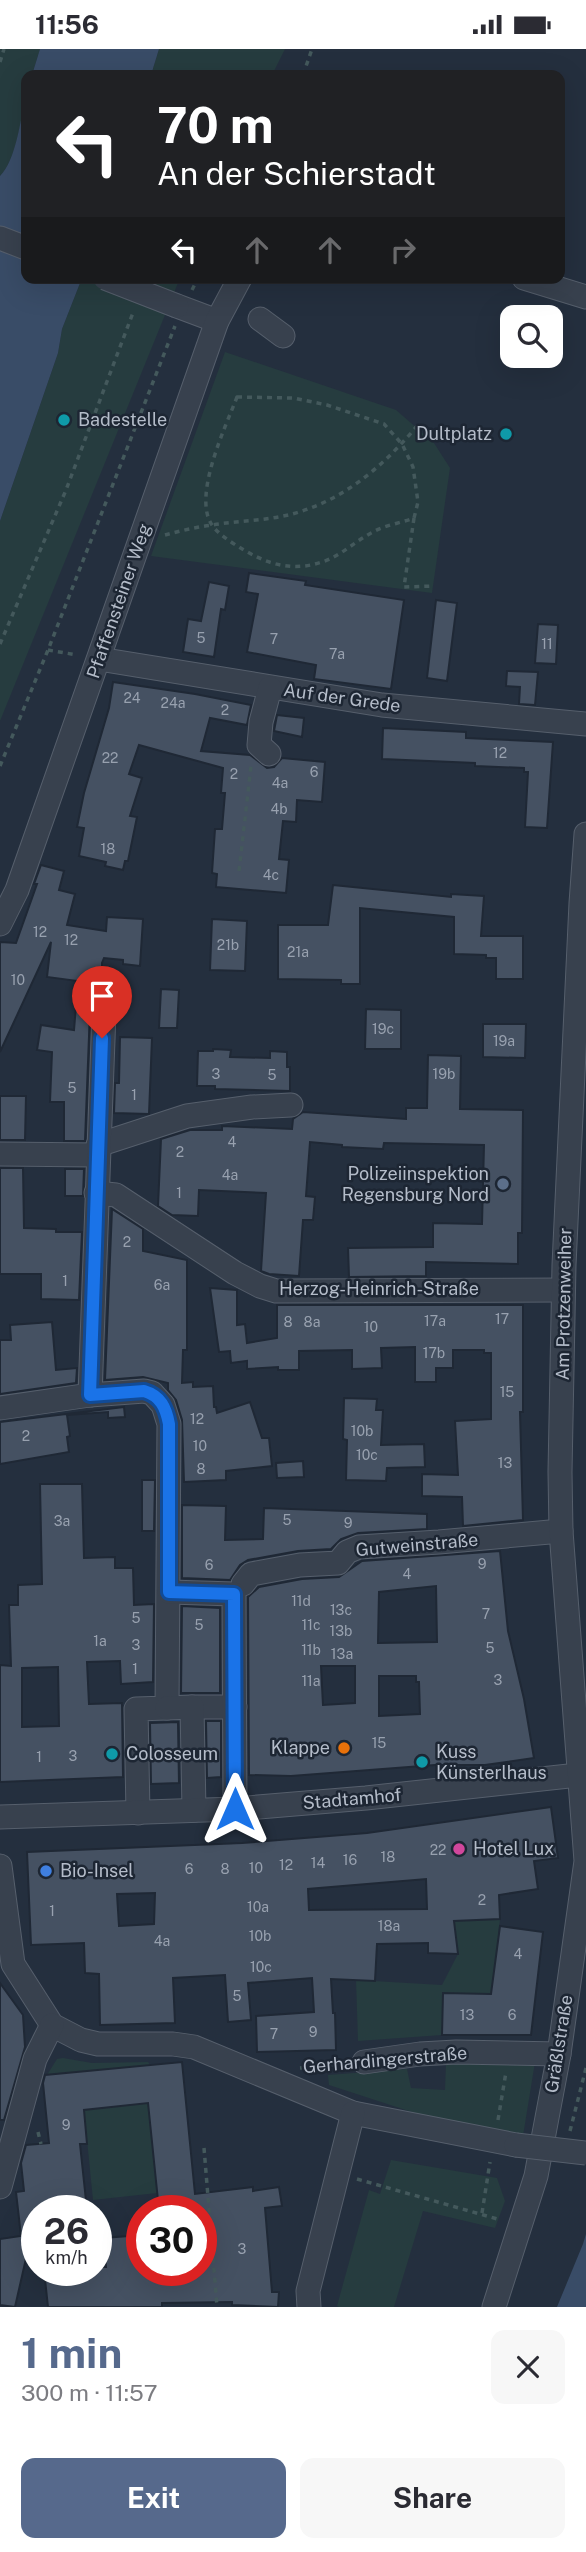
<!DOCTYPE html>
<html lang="en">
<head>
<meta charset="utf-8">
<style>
  body { margin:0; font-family:"Public Sans",sans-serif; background:#f7f7f7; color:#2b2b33; height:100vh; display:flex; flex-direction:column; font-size:26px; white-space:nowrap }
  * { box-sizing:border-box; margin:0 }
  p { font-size:23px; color:#7c7c81 }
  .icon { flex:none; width:38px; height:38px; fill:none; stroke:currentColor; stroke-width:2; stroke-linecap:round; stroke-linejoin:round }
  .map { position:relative; height:2258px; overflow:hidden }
  .drawer { display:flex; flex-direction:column; background:#fff; flex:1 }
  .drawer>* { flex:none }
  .banner { position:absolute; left:21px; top:21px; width:544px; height:214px; border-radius:14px; box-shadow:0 7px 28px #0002; background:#202124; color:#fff; overflow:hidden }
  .buttons { position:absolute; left:500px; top:256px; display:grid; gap:14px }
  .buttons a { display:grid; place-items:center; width:63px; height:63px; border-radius:14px; background:#fff; box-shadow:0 7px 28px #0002; font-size:35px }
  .speed { position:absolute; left:21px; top:2146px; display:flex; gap:14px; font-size:35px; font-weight:700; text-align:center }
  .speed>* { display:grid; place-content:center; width:91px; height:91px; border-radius:50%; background:#fff; box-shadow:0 7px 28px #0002; line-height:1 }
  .speed small { font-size:18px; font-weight:400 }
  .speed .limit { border:10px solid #d22; background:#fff; color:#111 }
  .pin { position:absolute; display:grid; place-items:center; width:60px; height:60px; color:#fff; margin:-72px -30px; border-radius:50% 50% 50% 0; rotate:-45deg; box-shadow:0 0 7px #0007 }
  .pin .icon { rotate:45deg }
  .me { position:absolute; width:77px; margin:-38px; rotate:0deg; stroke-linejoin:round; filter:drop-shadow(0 0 5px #0008) }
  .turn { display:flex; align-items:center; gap:24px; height:147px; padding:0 21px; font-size:32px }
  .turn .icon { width:91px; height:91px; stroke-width:2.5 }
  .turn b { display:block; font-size:49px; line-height:60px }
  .lanes { display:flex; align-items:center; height:66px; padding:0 21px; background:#0003; justify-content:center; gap:35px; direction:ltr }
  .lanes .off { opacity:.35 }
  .round { display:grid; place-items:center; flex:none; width:74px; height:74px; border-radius:14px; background:#f7f7f7 }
  .overview { display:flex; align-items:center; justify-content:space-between; height:119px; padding:0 21px }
  h1 { font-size:42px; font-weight:700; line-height:52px; color:#56698c }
  .action { display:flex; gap:14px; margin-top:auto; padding:14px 21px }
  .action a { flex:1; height:80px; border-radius:14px; background:#56698c; color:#fff; font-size:28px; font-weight:700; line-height:80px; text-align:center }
  .action a+a { background:#f7f7f7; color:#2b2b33 }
  .status { display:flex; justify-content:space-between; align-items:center; height:49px; padding:0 35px; background:#fff; direction:ltr }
  .status svg { height:19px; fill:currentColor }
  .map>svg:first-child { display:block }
  .green { fill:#263c3f }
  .water { fill:#394c67 }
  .building { fill:#455162; stroke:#1f2835; stroke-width:2; fill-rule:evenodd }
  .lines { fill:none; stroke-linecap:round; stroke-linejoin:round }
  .minor-casing { stroke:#565f6c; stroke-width:25 }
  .path { stroke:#44595c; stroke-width:3.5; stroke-dasharray:5 5; stroke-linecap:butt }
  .minor { stroke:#38414e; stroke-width:23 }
  .minor-bridge-casing { stroke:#565f6c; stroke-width:25; stroke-linecap:butt }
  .minor-bridge { stroke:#38414e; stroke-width:23 }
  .route-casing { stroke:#114b97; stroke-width:18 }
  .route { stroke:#1a73e8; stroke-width:12 }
  .culture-dot { fill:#0f9aa8; stroke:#1d2633; stroke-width:2.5 }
  .service-dot { fill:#5c6f8a; stroke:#1d2633; stroke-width:2.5 }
  .food-dot { fill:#e8710a; stroke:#1d2633; stroke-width:2.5 }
  .hotel-dot { fill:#d1479c; stroke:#1d2633; stroke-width:2.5 }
  .shop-dot { fill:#3f7fe0; stroke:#1d2633; stroke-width:2.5 }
  .labels { text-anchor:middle; stroke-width:5; stroke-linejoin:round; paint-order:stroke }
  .number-label { font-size:14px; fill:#98a1af }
  .poi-label { font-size:18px; fill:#b4bcc9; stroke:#1d2633; text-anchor:start }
  .street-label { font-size:18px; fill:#b4bcc9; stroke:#1d2633 }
</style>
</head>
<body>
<div class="status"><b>11:56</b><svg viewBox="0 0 49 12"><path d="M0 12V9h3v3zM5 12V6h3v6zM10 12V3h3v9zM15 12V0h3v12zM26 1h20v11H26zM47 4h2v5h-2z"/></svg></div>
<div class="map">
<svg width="586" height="2258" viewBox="0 0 586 2258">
  <rect width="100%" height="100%" fill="#242f3e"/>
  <g class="green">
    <path d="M 0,0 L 40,0 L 32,26 L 26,26 C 26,51 18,110 0,127 Z"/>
    <polygon points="159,0 285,0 272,26 151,26"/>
    <polygon points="82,229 180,229 0,672 0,472 58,304 62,280"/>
    <polygon points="225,303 396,361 434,394 450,419 432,544 151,507"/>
    <polygon points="500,1870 492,1945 443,1944 442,1986 358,1992 356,1931 442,1936 458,1905 454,1872"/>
    <polygon points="63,2009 92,2014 148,2013 150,2016 47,2026 57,2010"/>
    <polygon points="535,2013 523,2087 418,2065 329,2036 328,2026 407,2020 411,2039 445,2041 446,2014"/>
    <polygon points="148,2054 157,2144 93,2151 84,2061"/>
    <polygon points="391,2111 497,2129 505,2152 495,2179 423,2162 394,2258 339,2258 337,2257 369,2141 380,2145"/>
  </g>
  <g class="water">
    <polygon points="40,0 159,0 151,26 32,26"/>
    <path d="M 26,46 L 26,229 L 82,229 L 62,280 L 58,304 L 0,472 L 0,127 C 16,112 21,68 26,46 Z"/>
    <polygon points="586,2185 586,2258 557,2258 583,2195"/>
  </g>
  <g class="building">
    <polygon points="249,524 306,532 305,536 404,551 391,640 314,630 316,616 247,603 258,545 246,543"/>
    <polygon points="209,533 229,537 225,561 221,560 214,608 183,603 188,570 201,572"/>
    <polygon points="436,551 457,554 447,632 427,629"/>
    <polygon points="538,575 558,576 556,615 535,614"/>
    <polygon points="507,622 538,623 535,656 519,655 520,638 506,637"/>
    <polygon points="113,633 195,645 251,656 247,676 210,669 201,702 250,706 267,719 274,718 282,709 325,713 322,753 297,751 296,773 283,772 279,810 289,811 286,844 216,838 217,825 212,824 215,780 222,780 225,744 221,744 223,719 139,696 129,725 142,729 130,767 137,768 128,812 125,812 123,821 105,817 106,813 79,807 84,779 77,778 84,744 109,659"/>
    <polygon points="277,666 304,669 302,688 274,682"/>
    <polygon points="383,679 466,683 466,689 553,693 547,779 525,778 528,723 524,723 524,719 475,717 475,714 382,710"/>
    <polygon points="41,816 64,822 59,841 75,845 67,876 106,882 107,868 143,870 140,917 123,915 123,911 104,909 102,914 102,923 94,928 91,935 85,1092 64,1092 64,1053 50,1053 52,1003 37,1001 41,976 74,981 78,932 47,928 51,893 0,1003 0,893 16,894 37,835 34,835"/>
    <polygon points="333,836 451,848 451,845 484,847 481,887 523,887 523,930 496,930 496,909 486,909 486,906 454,905 454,868 360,859 360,935 341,935 341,931 278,930 278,876 328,876"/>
    <polygon points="212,870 247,872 245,922 210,921"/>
    <polygon points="161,940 179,941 177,979 159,979"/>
    <polygon points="366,960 401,961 401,1000 365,1000"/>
    <polygon points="483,975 526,975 525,1009 483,1008"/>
    <polygon points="120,988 152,989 149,1065 114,1064 115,1034 119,1034"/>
    <polygon points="213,1000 231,1001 230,1008 270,1009 270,1002 287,1003 287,1018 290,1018 290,1042 215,1040 215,1037 197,1037 198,1002 213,1002"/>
    <polygon points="428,1006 461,1007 460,1060 523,1061 522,1184 518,1184 518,1215 426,1213 426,1227 349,1228 348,1199 433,1198 433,1174 482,1175 484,1096 384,1094 383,1100 342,1098 342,1096 310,1093 306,1147 315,1148 313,1171 303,1171 299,1227 269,1225 261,1222 266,1144 199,1141 198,1167 172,1166 158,1157 161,1090 190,1081 222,1081 222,1077 292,1080 293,1070 303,1063 406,1070 406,1059 427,1059"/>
    <polygon points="0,1047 26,1047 25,1091 0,1091"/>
    <polygon points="0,1119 23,1119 24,1179 56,1180 56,1183 82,1183 79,1251 41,1250 41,1225 0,1225"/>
    <polygon points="65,1120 84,1120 83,1147 65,1147"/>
    <polygon points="112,1160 143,1180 143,1202 187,1211 187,1301 183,1301 182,1334 193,1333 193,1338 213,1337 214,1358 216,1358 217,1364 250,1353 262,1389 269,1389 272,1417 226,1422 226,1431 184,1433 182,1371 176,1351 168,1341 168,1334 143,1328 105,1331"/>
    <polygon points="210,1239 237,1241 237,1276 245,1275 247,1294 277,1289 277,1256 523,1256 523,1363 520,1363 523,1471 463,1477 462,1448 422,1447 422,1425 458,1426 455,1372 491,1370 491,1304 484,1304 484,1301 453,1301 453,1319 436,1319 436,1333 415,1333 415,1298 381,1299 382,1319 352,1320 352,1301 299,1302 299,1321 278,1321 278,1318 247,1320 247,1312 231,1314 230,1302 219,1303"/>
    <polygon points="52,1273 56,1321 77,1319 76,1334 0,1345 0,1291 11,1291 10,1276"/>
    <polygon points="344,1349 377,1350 376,1361 383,1361 381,1396 424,1395 425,1418 387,1419 386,1432 346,1431 347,1391 343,1390"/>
    <polygon points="124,1358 125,1368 108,1369 108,1363 67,1366 70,1387 67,1388 69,1403 0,1415 0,1373"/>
    <polygon points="303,1412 304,1428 277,1429 276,1414"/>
    <polygon points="142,1431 155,1431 154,1482 142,1482"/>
    <path d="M 40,1435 L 82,1435 L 84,1509 L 115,1508 L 115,1519 L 133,1519 L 134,1556 L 154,1555 L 153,1633 L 121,1635 L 120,1612 L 87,1613 L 89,1655 L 122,1654 L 123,1728 L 0,1733 L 0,1616 L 11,1617 L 9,1556 L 18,1556 L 18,1536 L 42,1535 ZM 58,1618 L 59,1677 L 22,1678 L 22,1619 Z"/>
    <polygon points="182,1456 226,1457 225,1491 263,1490 264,1459 427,1465 427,1480 358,1484 341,1490 331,1500 298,1502 248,1511 240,1516 230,1531 182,1529"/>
    <path d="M 500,1502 L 508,1582 L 524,1650 L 534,1709 L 485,1716 L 435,1716 L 291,1727 L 249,1726 L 248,1548 L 259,1538 L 302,1530 L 339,1528 L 362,1512 ZM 436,1537 L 437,1593 L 378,1594 L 379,1543 ZM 321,1617 L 355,1617 L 355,1654 L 323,1656 ZM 379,1627 L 416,1627 L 416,1633 L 419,1633 L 420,1665 L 379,1667 Z"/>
    <polygon points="182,1557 220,1559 220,1644 181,1644"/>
    <polygon points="206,1672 221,1672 221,1728 207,1729"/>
    <polygon points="178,1673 179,1734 151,1735 150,1674"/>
    <path d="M 551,1758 L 558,1809 L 534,1812 L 538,1840 L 499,1846 L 500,1870 L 454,1872 L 458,1905 L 428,1904 L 428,1894 L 377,1895 L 375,1932 L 331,1930 L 333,1964 L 335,1964 L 336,2001 L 257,2003 L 256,1967 L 314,1963 L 312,1929 L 248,1934 L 251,1971 L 228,1973 L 225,1926 L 173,1929 L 175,1974 L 100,1976 L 99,1925 L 85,1924 L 84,1894 L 31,1896 L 27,1803 L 242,1794 L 367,1784 ZM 426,1830 L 427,1860 L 309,1861 L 308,1840 ZM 155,1844 L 154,1875 L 119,1877 L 117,1845 Z"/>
    <polygon points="500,1877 543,1883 531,1986 442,1986 443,1944 491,1945"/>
    <polygon points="0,1934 23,1966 25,1998 4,2071 0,2071"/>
    <polygon points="182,2013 195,2145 253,2138 253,2142 279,2138 282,2157 265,2159 272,2243 279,2243 278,2258 232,2256 232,2253 162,2254 162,2258 48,2258 44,2221 96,2221 96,2218 106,2218 103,2189 142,2186 142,2221 201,2221 201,2161 159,2161 148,2054 84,2061 87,2095 80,2095 87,2161 37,2161 15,2258 0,2256 0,2190 21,2187 16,2143 24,2142 21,2114 26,2096 49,2094 43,2034 45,2026"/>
  </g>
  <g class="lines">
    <g class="minor-casing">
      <g id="minor">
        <polyline points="0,189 26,199"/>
        <polyline points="524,229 586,248"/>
        <polyline points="177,257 217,272"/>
        <polyline points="260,270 283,287"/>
        <polyline points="99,610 382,656 586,675"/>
        <polyline points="269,705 259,696 261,673 270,639"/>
        <polyline points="0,875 17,841 217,272 240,229"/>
        <polyline points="98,1096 187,1067 252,1058 291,1056"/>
        <polyline points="0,1105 98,1106"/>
        <polyline points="96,1144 116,1146 235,1224 260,1237 276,1242 563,1241"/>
        <polyline points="90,1346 105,936"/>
        <polyline points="0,1359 90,1346 144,1342 152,1344 163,1356 169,1375 167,1659 136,1660 138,1764"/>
        <polyline points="243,1535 251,1525 300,1516 338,1514 347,1503 359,1498 439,1493 561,1482"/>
        <polyline points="169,1543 234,1545 235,1760"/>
        <polyline points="192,1658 235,1658"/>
        <polyline points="167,1659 192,1658 194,1761"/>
        <polyline points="0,1768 235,1760 366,1749 578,1726"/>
        <polyline points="0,1817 13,1915 52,1976 81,1991 98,1995 173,1995 194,1998 353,2064 516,2096"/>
        <polyline points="364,2013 420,2005 456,2003 559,2005"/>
        <polyline points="0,2138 35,2010 52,1976"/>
        <polyline points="309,2258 308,2242 353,2064"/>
        <polyline points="494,2258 536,2127 559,2005 586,1812 561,1482 560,1423 564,1216 581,854 586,785"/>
      </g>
    </g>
    <g class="path">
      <polyline points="0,13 4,0"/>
      <polyline points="303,26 312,0"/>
      <polyline points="560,217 564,198"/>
      <polyline points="192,241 198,229"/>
      <path d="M 237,348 L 293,349 L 327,356 L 384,375 L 402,395 L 413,418 L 418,453 L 414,469 C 401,474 385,476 373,483 C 355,492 341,507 322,513 C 298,521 277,518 255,507 C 243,501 219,487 212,476 C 192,447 226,377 237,348 Z"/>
      <polyline points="414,469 404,538 433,537"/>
      <path d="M 165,486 C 180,482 196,478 212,476 C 242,471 273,472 302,462 C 349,447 386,414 417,377"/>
      <polyline points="0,595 66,441 134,261"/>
      <polyline points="48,601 77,606"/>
      <polyline points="0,717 48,601 175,277"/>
      <polyline points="239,822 251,717"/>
      <polyline points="300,2019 345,2015"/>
      <polyline points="498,2071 506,2023"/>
      <polyline points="570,2082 586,2019"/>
      <polyline points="38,2083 41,2095"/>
      <polyline points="204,2099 217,2258"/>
      <polyline points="357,2130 501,2171"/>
      <polyline points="482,2164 490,2113"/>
    </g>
    <use href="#minor" class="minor"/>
    <g class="minor-bridge-casing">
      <g id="minor-bridge">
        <polyline points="105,229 177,257"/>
        <polyline points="516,2096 586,2104"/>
      </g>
    </g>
    <use href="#minor-bridge" class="minor-bridge"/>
  </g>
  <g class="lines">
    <g class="route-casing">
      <path id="route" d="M 102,989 L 90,1346 L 144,1342 C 161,1347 166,1359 169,1375 L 169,1543 L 234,1545 L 235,1760"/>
    </g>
    <use href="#route" class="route"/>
  </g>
  <g class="culture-dot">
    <circle cx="64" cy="371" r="7"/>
    <circle cx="506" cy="385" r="7"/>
    <circle cx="112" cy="1705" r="7"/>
    <circle cx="422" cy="1713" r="7"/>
  </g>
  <circle class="service-dot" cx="503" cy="1135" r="7"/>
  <circle class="food-dot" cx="344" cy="1699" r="7"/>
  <circle class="hotel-dot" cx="459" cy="1800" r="7"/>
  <circle class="shop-dot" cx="46" cy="1822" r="7"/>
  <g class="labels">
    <g class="number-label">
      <text x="201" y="594">5</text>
      <text x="274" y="595">7</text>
      <text x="547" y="600">11</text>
      <text x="337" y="610">7a</text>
      <text x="132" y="654">24</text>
      <text x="173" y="659">24a</text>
      <text x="225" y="666">2</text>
      <text x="500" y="709">12</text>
      <text x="110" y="714">22</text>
      <text x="314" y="728">6</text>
      <text x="234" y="730">2</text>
      <text x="280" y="739">4a</text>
      <text x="279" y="765">4b</text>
      <text x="108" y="805">18</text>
      <text x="271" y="831">4c</text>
      <text x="40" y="888">12</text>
      <text x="71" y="896">12</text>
      <text x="228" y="901">21b</text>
      <text x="298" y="908">21a</text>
      <text x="18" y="936">10</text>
      <text x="383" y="985">19c</text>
      <text x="504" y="997">19a</text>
      <text x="216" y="1030">3</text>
      <text x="444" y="1030">19b</text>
      <text x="272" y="1031">5</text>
      <text x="72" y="1044">5</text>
      <text x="134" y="1051">1</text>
      <text x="232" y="1098">4</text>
      <text x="180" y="1108">2</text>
      <text x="230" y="1131">4a</text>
      <text x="179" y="1149">1</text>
      <text x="127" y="1198">2</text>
      <text x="65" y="1237">1</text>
      <text x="162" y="1241">6a</text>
      <text x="502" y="1275">17</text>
      <text x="435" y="1277">17a</text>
      <text x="288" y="1278">8</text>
      <text x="312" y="1278">8a</text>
      <text x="371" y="1283">10</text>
      <text x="434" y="1309">17b</text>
      <text x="507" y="1348">15</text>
      <text x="197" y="1375">12</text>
      <text x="362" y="1387">10b</text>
      <text x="26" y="1392">2</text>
      <text x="200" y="1402">10</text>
      <text x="367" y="1411">10c</text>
      <text x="505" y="1419">13</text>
      <text x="201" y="1425">8</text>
      <text x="287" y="1476">5</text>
      <text x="62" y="1477">3a</text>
      <text x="348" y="1479">9</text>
      <text x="482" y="1520">9</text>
      <text x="209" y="1521">6</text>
      <text x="407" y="1530">4</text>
      <text x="301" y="1557">11d</text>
      <text x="341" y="1566">13c</text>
      <text x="486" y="1570">7</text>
      <text x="136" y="1574">5</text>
      <text x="199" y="1581">5</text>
      <text x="311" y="1581">11c</text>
      <text x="341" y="1587">13b</text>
      <text x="100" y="1597">1a</text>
      <text x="136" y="1601">3</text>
      <text x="490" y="1604">5</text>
      <text x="311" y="1606">11b</text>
      <text x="342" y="1610">13a</text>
      <text x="135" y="1625">1</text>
      <text x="498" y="1636">3</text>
      <text x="311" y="1637">11a</text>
      <text x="379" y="1699">15</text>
      <text x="73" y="1712">3</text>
      <text x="39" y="1713">1</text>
      <text x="438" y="1806">22</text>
      <text x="388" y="1813">18</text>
      <text x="350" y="1816">16</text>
      <text x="318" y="1819">14</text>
      <text x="286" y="1821">12</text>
      <text x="256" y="1824">10</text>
      <text x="189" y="1825">6</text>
      <text x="225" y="1825">8</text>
      <text x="482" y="1856">2</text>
      <text x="258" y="1863">10a</text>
      <text x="52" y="1867">1</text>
      <text x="389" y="1882">18a</text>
      <text x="260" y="1892">10b</text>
      <text x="162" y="1897">4a</text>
      <text x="518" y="1910">4</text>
      <text x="261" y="1923">10c</text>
      <text x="237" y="1952">5</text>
      <text x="467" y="1971">13</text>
      <text x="512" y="1971">6</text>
      <text x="313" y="1988">9</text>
      <text x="274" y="1990">7</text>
      <text x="66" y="2081">9</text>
      <text x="242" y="2205">3</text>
    </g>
    <g class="poi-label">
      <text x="78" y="377">Badestelle</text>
      <text x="492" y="391" text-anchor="end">Dultplatz</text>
      <text x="489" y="1131" text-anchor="end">Polizeiinspektion<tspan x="489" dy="21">Regensburg Nord</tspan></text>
      <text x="330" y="1705" text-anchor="end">Klappe</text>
      <text x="436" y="1709">Kuss<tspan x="436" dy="21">Künsterlhaus</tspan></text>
      <text x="126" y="1711">Colosseum</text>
      <text x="473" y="1806">Hotel Lux</text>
      <text x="60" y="1828">Bio-Insel</text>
    </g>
    <g class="street-label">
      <text transform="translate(119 552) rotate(-71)" y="6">Pfaffensteiner Weg</text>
      <text transform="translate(342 649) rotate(8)" y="6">Auf der Grede</text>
      <text x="379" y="1246">Herzog-Heinrich-Straße</text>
      <text transform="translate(564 1255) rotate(-89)" y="6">Am Protzenweiher</text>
      <text transform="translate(417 1496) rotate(-5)" y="6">Gutweinstraße</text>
      <text transform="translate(352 1750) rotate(-5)" y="6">Stadtamhof</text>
      <text transform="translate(559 1995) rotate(-81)" y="6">Gräßlstraße</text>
      <text transform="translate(385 2011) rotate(-5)" y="6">Gerhardingerstraße</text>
    </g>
  </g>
</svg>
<div class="buttons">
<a><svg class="icon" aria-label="search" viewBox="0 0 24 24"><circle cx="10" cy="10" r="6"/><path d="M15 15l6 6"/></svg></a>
</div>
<div class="speed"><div>26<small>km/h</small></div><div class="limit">30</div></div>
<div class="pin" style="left:102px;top:989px;background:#d93025"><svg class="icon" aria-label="arrive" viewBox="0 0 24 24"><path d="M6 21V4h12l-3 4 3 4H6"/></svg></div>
<svg class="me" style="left:235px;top:1760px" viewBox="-20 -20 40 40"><path d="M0-17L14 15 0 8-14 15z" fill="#1a73e8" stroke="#fff" stroke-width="4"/></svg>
<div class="banner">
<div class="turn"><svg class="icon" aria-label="left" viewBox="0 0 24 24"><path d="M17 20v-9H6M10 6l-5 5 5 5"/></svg><div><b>70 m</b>An der Schierstadt</div></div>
<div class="lanes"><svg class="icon" aria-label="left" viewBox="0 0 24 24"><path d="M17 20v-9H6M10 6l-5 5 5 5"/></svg><svg class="icon off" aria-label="ahead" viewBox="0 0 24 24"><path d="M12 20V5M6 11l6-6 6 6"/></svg><svg class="icon off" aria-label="ahead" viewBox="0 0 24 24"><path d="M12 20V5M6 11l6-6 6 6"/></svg><svg class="icon off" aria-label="right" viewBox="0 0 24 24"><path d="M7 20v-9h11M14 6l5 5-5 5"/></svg></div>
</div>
</div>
<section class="drawer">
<div class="overview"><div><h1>1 min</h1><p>300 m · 11:57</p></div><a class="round"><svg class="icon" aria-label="close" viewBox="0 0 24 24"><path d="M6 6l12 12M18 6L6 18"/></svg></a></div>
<div class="action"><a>Exit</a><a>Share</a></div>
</section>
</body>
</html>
